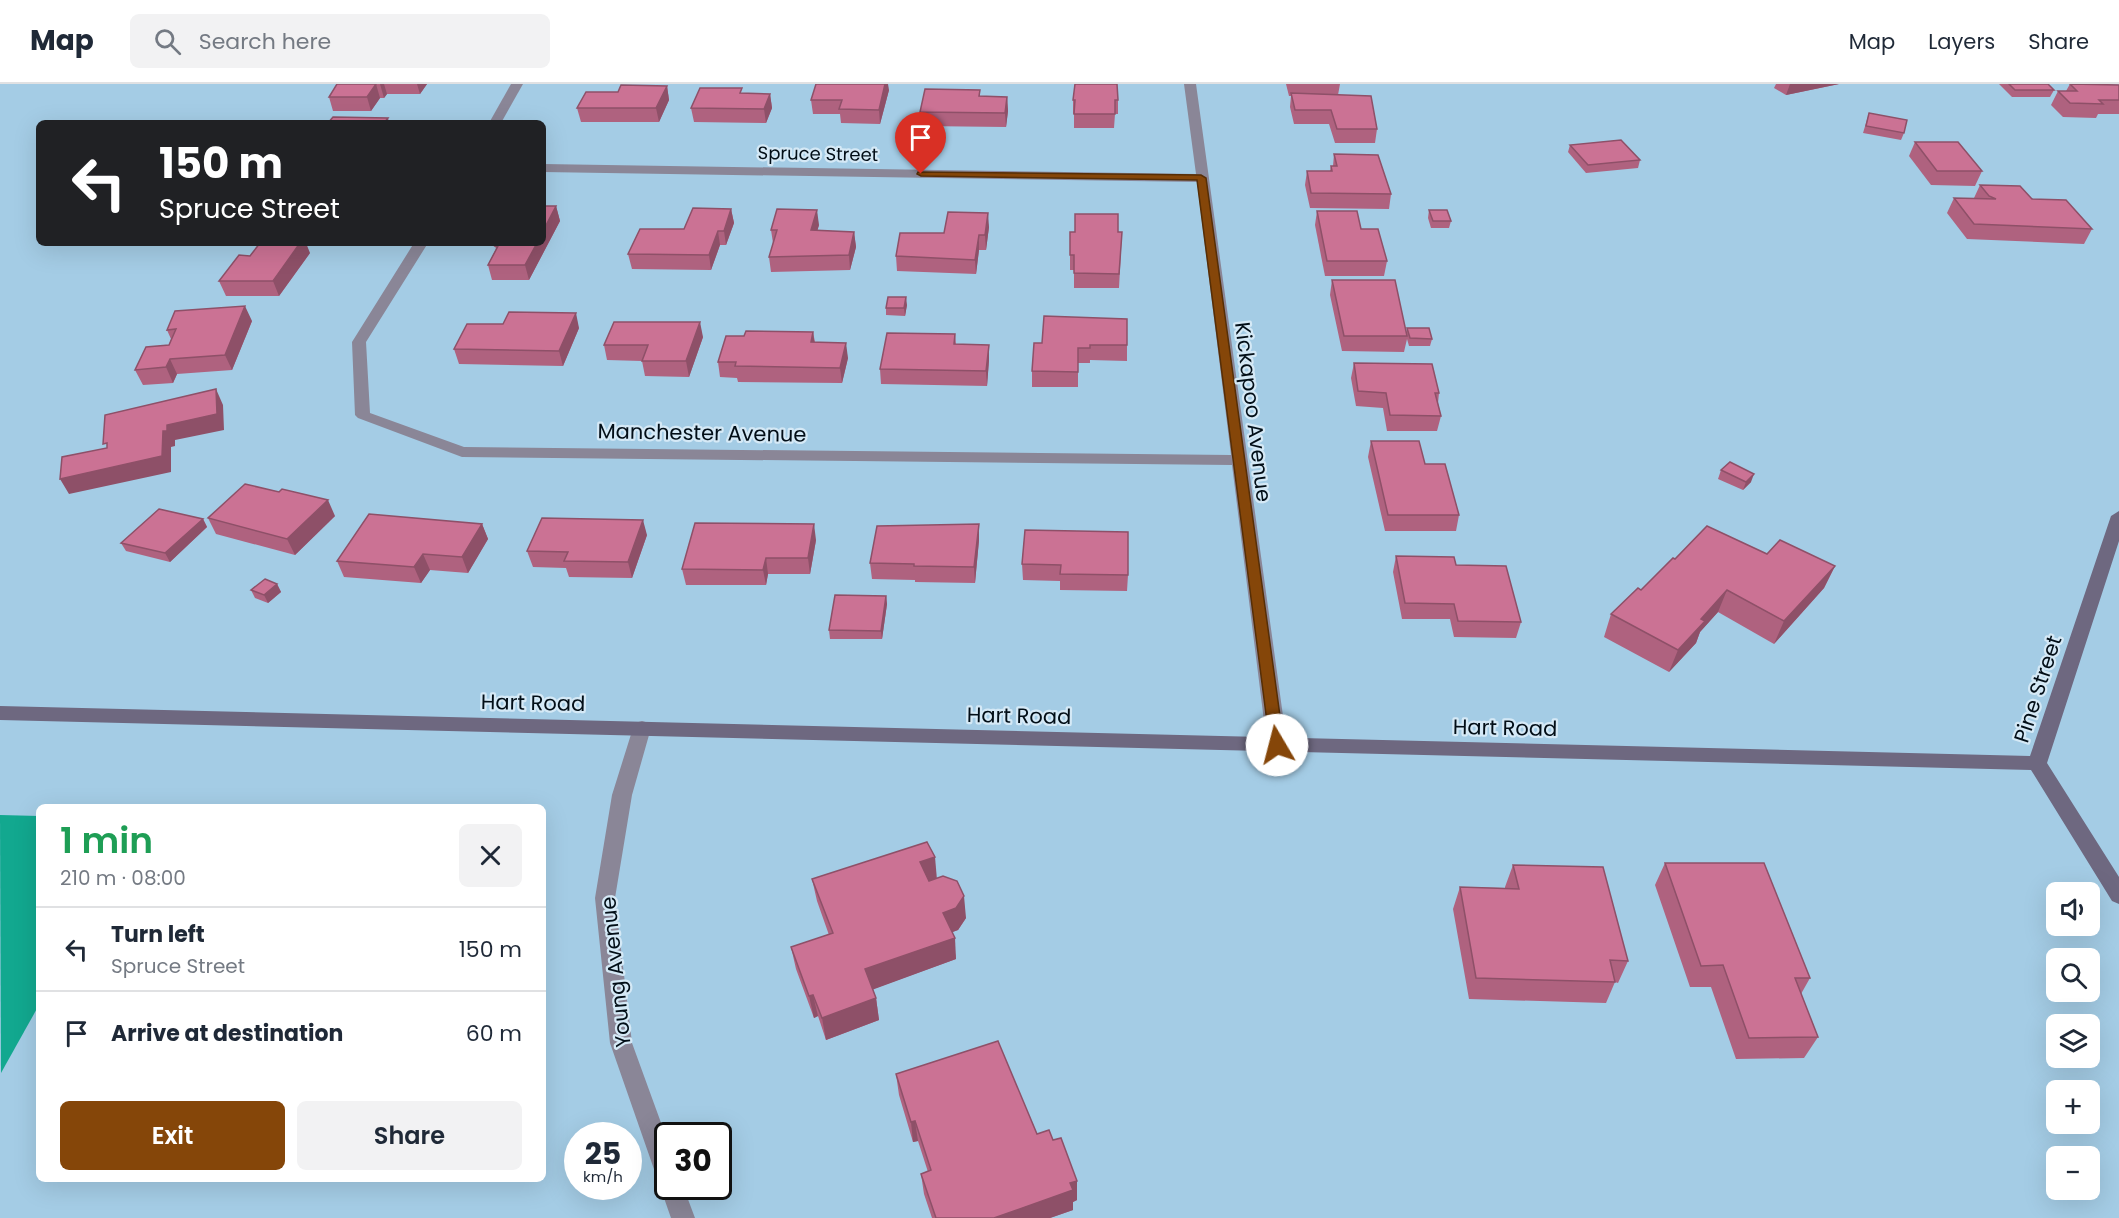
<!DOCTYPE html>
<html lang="en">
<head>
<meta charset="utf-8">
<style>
  body { margin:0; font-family:Poppins,sans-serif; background:#f2f2f3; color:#1f2937; height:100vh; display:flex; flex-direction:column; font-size:22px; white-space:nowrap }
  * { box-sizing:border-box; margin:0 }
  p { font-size:20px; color:#747a83 }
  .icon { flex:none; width:33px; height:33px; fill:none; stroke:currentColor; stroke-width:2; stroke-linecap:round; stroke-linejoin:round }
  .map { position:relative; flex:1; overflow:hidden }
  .side { position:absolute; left:36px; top:720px; width:510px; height:378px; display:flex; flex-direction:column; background:#fff; border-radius:9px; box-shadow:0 6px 24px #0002 }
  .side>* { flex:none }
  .guide { position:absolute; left:36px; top:36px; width:510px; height:126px; border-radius:9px; box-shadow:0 6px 24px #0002; background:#202124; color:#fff; overflow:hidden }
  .controls { position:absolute; left:2046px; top:798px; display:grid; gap:12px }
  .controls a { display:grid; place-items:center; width:54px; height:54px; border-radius:9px; background:#fff; box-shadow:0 6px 24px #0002; font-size:30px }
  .speed { position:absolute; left:564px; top:1038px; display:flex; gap:12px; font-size:30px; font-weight:700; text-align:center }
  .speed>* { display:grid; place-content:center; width:78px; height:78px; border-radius:50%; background:#fff; box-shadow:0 6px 24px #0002; line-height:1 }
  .speed small { font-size:15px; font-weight:400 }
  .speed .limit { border:3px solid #111; border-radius:9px; background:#fff; color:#111 }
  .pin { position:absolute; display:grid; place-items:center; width:51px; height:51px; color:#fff; margin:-62px -26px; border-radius:50% 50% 50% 0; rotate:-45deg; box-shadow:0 0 6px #0007 }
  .pin .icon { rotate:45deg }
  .me { position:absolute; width:66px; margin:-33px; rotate:352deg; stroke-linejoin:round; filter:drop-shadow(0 0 4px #0008) }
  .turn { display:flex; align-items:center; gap:21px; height:126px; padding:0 24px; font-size:27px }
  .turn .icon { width:78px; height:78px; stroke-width:2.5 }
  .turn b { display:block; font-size:42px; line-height:51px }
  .round { display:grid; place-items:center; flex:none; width:63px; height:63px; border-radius:9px; background:#f2f2f3 }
  .overview { display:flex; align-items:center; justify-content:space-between; height:102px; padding:0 24px }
  h1 { font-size:36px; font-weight:600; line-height:45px; color:#1e9e55 }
  .cta { display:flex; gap:12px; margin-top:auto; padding:12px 24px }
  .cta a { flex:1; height:69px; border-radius:9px; background:#854609; color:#fff; font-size:24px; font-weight:600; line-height:69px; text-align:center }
  .cta a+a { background:#f2f2f3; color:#1f2937 }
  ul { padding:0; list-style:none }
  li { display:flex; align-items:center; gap:18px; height:84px; padding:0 24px; border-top:2px solid #e0e1e3 }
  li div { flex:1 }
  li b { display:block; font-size:22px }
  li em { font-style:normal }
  header { display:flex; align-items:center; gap:36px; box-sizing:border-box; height:84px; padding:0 30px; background:#fff; border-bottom:2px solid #e0e1e3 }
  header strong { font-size:28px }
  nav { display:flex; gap:33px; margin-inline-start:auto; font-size:21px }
  .search { width:420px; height:54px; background:#f2f2f3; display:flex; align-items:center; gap:15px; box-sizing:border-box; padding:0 21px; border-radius:9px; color:#747a83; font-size:22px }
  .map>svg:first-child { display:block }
  .water { fill:#12a88f }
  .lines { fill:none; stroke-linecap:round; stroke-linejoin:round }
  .street { fill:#8a8697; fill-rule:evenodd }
  .secondary { fill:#6e6880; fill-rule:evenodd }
  .wall { fill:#af627f }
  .shaded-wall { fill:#8e5068 }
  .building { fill:#cb7294; stroke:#8e5068; stroke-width:1.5 }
  .route { fill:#854609; stroke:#562e06; stroke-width:1.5 }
  .labels { text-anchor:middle; stroke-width:4.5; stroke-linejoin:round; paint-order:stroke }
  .far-street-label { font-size:18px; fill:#020e17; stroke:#d5e9f6 }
  .street-label { font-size:21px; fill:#020e17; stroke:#d5e9f6 }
</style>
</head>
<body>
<header>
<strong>Map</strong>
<div class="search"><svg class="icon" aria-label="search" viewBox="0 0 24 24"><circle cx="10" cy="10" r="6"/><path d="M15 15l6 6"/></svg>Search here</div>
<nav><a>Map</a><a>Layers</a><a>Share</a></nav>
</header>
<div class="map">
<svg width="2119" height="1134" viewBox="0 0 2119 1134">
  <rect width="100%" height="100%" fill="#a4cce5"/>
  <polygon class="water" points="0,731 39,732 39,921 1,989"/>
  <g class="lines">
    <g class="street">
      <polygon points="511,0 523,0 501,39 489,39"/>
      <polygon points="1184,0 1196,0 1287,661 1284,666 1270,666 1267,661 1232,381 462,373 358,334 355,331 352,258 414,159 428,159 366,258 370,329 464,363 1231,371 1197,98 543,88 543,80 1196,90"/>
      <polygon points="642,637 649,639 651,644 632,711 615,814 632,959 668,1058 668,1102 683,1102 695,1134 671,1134 610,959 595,814 612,711 633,644 635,639"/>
    </g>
    <polygon class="secondary" points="2119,427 2119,457 2047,679 2119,793 2119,820 2112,817 2031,686 0,636 0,622 2030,672 2111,432"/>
  </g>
  <g class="wall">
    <polygon points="337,0 427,0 420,10 387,10 384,14 380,14 371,27 333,27 329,13"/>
    <polygon points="1286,0 1340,0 1338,11 1377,45 1375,59 1335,59 1329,40 1294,40 1290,23 1291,12 1289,12"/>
    <polygon points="1776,0 1839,0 1786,11 1774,4"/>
    <polygon points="1999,0 2048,0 2054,6 2050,13 2012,13"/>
    <polygon points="2070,0 2119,1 2119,30 2098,30 2096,34 2063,33 2051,21 2058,7 2066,7"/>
    <polygon points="667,2 669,16 659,38 581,38 577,24 618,8"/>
    <polygon points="889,6 880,40 841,39 840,30 813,30 811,16"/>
    <polygon points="980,6 980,12 1007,13 1008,27 1006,43 921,42 920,28"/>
    <polygon points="743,9 770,10 772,24 766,39 694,38 691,24"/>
    <polygon points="1073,16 1118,16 1118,30 1115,30 1114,44 1074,44 1074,30 1073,30"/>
    <polygon points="1869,29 1904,49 1901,56 1863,49"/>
    <polygon points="1915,58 1982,87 1975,102 1931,101 1909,72"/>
    <polygon points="1570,61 1640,76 1638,84 1586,89 1568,68"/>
    <polygon points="1334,70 1391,110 1389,125 1310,124 1305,101 1307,87 1330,87 1331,82 1333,82"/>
    <polygon points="1980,101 2032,115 2092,145 2084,160 1967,155 1947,129 1954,114 1974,114"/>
    <polygon points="556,122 560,137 529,196 492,196 488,181 496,165 495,162"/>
    <polygon points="731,125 734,139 726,161 720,161 711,186 632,185 628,170"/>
    <polygon points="1429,126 1451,137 1449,144 1431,144 1428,134"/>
    <polygon points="1317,127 1361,145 1387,177 1384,192 1325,192 1315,141"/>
    <polygon points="819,141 817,147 854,148 856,163 850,186 771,188 769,173 773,159 771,146"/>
    <polygon points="989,143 986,166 979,166 976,190 897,187 896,172 944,149"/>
    <polygon points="1070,148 1122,148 1119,204 1074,204 1074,186 1070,186"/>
    <polygon points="310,169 279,212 226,212 219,197"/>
    <polygon points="1332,196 1406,249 1407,244 1432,255 1430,262 1409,262 1407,255 1404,268 1342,267 1330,211"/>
    <polygon points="907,221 905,232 886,231 886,224"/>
    <polygon points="1127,235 1127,277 1090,276 1090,279 1078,279 1078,303 1032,303 1032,287 1042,259"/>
    <polygon points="252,237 232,286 177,290 173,299 143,301 135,286 169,261 171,255 167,246"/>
    <polygon points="579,244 563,282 459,280 454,265"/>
    <polygon points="813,248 815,258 848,274 842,299 738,298 737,294 720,293 718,278"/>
    <polygon points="955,250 956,260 989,276 987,302 881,300 880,285"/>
    <polygon points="703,253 689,293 645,292 642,277 607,276 604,261"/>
    <polygon points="1354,279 1439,309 1438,319 1441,332 1437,347 1387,347 1383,324 1356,322 1351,294"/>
    <polygon points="1371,357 1425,380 1459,431 1456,447 1385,447 1368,373"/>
    <polygon points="1721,386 1751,398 1743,406 1718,395"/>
    <polygon points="335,432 295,471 216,450 208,434"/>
    <polygon points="203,435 207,443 170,478 126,467 121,459"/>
    <polygon points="482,440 488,455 468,489 430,486 421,499 344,493 337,477"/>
    <polygon points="1025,446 1128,491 1127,507 1060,506 1060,497 1023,496 1022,480"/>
    <polygon points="647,451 632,494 569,493 566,484 533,483 527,467"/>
    <polygon points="816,456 810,490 768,490 766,501 686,501 682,485"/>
    <polygon points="979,456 975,499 915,498 915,496 872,495 870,479"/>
    <polygon points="1767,470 1835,482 1824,504 1774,560 1718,528 1700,548 1696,559 1669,588 1604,553 1611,530 1641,506 1675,475"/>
    <polygon points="1396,472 1456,481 1521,538 1516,554 1454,553 1450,535 1402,535 1393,488"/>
    <polygon points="277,500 281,508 268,519 255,514 251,506"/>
    <polygon points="886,512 887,520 882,555 830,555 829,546"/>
    <polygon points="1665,779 1810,894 1801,910 1818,953 1804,974 1736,975 1711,903 1690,903 1655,801"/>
    <polygon points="1513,781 1628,877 1618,899 1615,898 1606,919 1469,915 1453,825 1460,803 1505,804 1505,803"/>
    <polygon points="937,794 966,834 958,846 952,848 956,875 873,905 876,914 879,936 826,956 818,932 814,934 796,885 791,863 829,851 817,817 812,795"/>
    <polygon points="896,990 1037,1050 1077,1116 1073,1118 1073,1126 1050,1134 932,1134 924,1110 921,1090 928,1088 918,1057 913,1058 899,1011"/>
  </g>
  <g class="shaded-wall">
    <polygon points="376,0 380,14 371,27 367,13"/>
    <polygon points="380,0 384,0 387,10 384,14"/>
    <polygon points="417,0 427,0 420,10"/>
    <polygon points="885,0 888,0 889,6 880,40 879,26"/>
    <polygon points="1790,0 1839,0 1786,11"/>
    <polygon points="667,2 669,16 659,38 656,24"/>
    <polygon points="770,10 772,24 766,39 764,25"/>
    <polygon points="1007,13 1008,27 1006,43 1005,29"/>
    <polygon points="388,34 389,39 384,39"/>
    <polygon points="556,122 560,137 529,196 525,181 537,159 543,159 543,147"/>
    <polygon points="731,125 734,139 726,161 724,147"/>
    <polygon points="817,126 819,141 813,161 811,146"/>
    <polygon points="988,129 989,143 986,166 985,151"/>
    <polygon points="718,147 720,161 711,186 709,171"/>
    <polygon points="854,148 856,163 850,186 849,171"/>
    <polygon points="979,151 979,166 976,190 975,176"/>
    <polygon points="300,159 306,159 310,169 279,212 273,197"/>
    <polygon points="906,213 907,221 905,232 904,224"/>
    <polygon points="245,222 252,237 232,286 225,271"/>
    <polygon points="576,229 579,244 563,282 559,267"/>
    <polygon points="700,238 703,253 689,293 686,277"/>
    <polygon points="813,248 815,263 811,258"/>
    <polygon points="846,259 848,274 842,299 840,284"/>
    <polygon points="989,261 989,276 987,302 986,287"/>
    <polygon points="170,275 177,290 173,299 166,283"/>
    <polygon points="216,305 223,321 224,346 175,356 175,362 171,363 171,388 69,410 60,395 163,347 167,341"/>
    <polygon points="1754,390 1751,398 1743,406 1746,398"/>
    <polygon points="328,416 335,432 295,471 287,455"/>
    <polygon points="203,435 207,443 170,478 165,469"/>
    <polygon points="643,436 647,451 632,494 628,478"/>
    <polygon points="482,440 488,455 468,489 462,473"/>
    <polygon points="814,440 816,456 810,490 808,474"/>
    <polygon points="979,440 979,456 975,499 974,483"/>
    <polygon points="423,470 430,486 421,499 414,483"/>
    <polygon points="766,474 768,490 766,501 763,486"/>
    <polygon points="1835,482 1824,504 1774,560 1784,537"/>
    <polygon points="277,500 281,508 268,519 264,511"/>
    <polygon points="1727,506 1718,528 1700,548 1696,559 1669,588 1678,566 1701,535"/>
    <polygon points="886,512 887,520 882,555 881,547"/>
    <polygon points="935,773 937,796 922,800 920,778"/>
    <polygon points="964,812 966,834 958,846 945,851 943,829"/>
    <polygon points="955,854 956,875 869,907 865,885"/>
    <polygon points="813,911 818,932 814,934 809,912"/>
    <polygon points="876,914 879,936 826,956 822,934"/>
    <polygon points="915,1037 918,1057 913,1058 911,1038"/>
    <polygon points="1077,1097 1077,1116 1073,1118 1073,1126 1050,1134 994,1134 1070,1099"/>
  </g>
  <g class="building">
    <polygon points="337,0 376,0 367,13 329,13"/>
    <polygon points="816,0 885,0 879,26 839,25 842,16 811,16"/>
    <polygon points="1075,0 1117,0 1118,16 1115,16 1115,30 1074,30 1075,16 1073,16"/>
    <polygon points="2009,0 2048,0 2054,6 2015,6"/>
    <polygon points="2070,0 2119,1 2119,16 2099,16 2103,20 2070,19 2058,7 2077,7"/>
    <polygon points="621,1 667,2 656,24 577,24 586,8 618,8"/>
    <polygon points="700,4 742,4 740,9 770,10 764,25 691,24"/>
    <polygon points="925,5 980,6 979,12 1007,13 1005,29 920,28"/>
    <polygon points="1291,9 1371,12 1377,45 1337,45 1331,26 1295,26"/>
    <polygon points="1869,29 1907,36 1904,49 1866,42"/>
    <polygon points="333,33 388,34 384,39 328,39"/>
    <polygon points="1621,56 1640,76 1588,81 1570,61"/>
    <polygon points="1915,58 1958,58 1982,87 1937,87"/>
    <polygon points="1334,70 1378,71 1391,110 1311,109 1307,87 1332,87 1331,82 1337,82"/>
    <polygon points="1980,101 2020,102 2032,115 2066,116 2092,145 1974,140 1954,114 1996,115 1989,112"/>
    <polygon points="543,122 556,122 543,147"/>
    <polygon points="693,124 731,125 724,147 718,147 709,171 628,170 640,145 684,145"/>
    <polygon points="777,125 817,126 811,146 854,148 849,171 769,173 777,146 771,146"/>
    <polygon points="1429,126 1447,126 1451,137 1433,137"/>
    <polygon points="1317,127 1357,127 1361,145 1378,145 1387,177 1327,177"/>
    <polygon points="948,128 988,129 985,151 979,151 975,176 896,172 900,149 944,149"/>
    <polygon points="1075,130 1118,130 1118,148 1122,148 1119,190 1074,189 1074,171 1070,171 1070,148 1075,148"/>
    <polygon points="260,159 300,159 273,197 219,197 239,171 250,172"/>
    <polygon points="497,159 537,159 525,181 488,181 498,162 495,162"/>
    <polygon points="1332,196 1395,196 1407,252 1344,252"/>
    <polygon points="888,213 906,213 904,224 886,224"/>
    <polygon points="245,222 225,271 170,275 166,283 135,286 146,263 169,261 176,245 167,246 175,227"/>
    <polygon points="509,228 576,229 559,267 454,265 467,240 503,240"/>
    <polygon points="1044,232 1127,235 1127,261 1090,261 1090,264 1078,264 1078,288 1032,287 1034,259 1042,259"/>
    <polygon points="614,238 700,238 686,277 642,277 648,261 604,261"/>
    <polygon points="1407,244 1429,244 1432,255 1410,254"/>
    <polygon points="746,247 813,248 811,258 846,259 840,284 735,282 736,278 718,278 726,252 744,252"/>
    <polygon points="887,249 955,250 954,260 989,261 986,287 880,285"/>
    <polygon points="1354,279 1432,280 1439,309 1435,309 1441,332 1390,331 1386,309 1358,307"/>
    <polygon points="216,305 217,330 167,341 167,347 163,347 162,372 60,395 62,373 107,364 107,359 103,360 105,331"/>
    <polygon points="1371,357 1419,357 1425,380 1445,380 1459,431 1388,431"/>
    <polygon points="1730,378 1754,390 1746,398 1721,386"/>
    <polygon points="245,400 279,408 282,405 328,416 287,455 208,434"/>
    <polygon points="159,425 203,435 165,469 121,459"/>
    <polygon points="369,430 482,440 462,473 423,470 414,483 337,477"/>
    <polygon points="542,434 643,436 628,478 564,477 568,468 527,467"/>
    <polygon points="695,439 814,440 808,474 766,474 763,486 682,485"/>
    <polygon points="979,440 974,483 914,482 914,480 870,479 877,442"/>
    <polygon points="1707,442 1767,470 1780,456 1835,482 1784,537 1727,506 1701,535 1705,537 1678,566 1611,530 1638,504 1641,506 1673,474 1675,475"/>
    <polygon points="1025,446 1128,448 1128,491 1060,490 1061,481 1022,480"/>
    <polygon points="1396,472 1454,473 1456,481 1506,482 1521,538 1458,537 1454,520 1405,519"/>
    <polygon points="265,495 277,500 264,511 251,506"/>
    <polygon points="835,511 886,512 881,547 829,546"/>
    <polygon points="927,758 935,773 920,778 929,797 943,792 957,797 964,812 956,824 943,829 955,854 865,885 876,914 822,934 813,911 809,912 791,863 833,849 812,795"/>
    <polygon points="1665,779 1764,779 1810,894 1795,894 1818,953 1749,954 1723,881 1701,882"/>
    <polygon points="1513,781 1603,783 1628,877 1610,876 1615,898 1476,894 1460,803 1519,805"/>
    <polygon points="998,957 1037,1050 1049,1046 1053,1056 1061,1054 1077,1097 1070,1099 1073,1106 994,1134 936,1134 921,1090 931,1086 915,1037 911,1038 896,990"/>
  </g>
  <polygon class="route" points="918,88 1201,91 1206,94 1284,661 1282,665 1277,666 1270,661 1197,96 921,92 917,90"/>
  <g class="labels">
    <g class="far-street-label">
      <text transform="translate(818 70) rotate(1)" y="6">Spruce Street</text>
    </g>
    <g class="street-label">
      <text transform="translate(1253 328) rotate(83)" y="7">Kickapoo Avenue</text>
      <text transform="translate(702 349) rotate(1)" y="7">Manchester Avenue</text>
      <text transform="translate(2038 605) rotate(-72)" y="7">Pine Street</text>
      <text transform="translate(533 619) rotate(1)" y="7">Hart Road</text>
      <text transform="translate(1019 632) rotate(1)" y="7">Hart Road</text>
      <text transform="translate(1505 644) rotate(1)" y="7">Hart Road</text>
      <text transform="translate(616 888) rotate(-96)" y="7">Young Avenue</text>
    </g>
  </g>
</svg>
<div class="controls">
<a><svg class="icon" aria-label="sound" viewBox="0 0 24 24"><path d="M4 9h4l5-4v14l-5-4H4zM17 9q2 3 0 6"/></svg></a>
<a><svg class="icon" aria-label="search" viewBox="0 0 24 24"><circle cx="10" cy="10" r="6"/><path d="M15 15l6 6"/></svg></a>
<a><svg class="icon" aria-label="layers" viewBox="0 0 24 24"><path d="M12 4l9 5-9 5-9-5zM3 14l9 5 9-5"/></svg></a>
<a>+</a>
<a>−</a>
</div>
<div class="speed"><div>25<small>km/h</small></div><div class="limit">30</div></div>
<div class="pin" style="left:921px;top:90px;background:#d93025"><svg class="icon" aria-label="arrive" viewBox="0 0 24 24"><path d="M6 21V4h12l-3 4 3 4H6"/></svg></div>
<svg class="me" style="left:1277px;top:661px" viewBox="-20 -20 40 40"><circle r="19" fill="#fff"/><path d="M0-13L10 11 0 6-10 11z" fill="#854609"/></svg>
<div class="guide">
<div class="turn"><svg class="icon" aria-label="left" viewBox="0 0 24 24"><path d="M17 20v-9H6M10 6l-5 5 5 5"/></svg><div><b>150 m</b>Spruce Street</div></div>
</div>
<section class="side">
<div class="overview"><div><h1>1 min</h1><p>210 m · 08:00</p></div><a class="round"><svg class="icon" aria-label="close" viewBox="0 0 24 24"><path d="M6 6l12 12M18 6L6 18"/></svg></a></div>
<ul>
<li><svg class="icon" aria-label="left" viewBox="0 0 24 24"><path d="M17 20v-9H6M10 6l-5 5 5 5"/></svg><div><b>Turn left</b><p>Spruce Street</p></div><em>150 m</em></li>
<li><svg class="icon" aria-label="arrive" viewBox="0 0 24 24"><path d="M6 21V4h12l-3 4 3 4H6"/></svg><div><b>Arrive at destination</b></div><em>60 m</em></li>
</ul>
<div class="cta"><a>Exit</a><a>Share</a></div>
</section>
</div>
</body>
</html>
